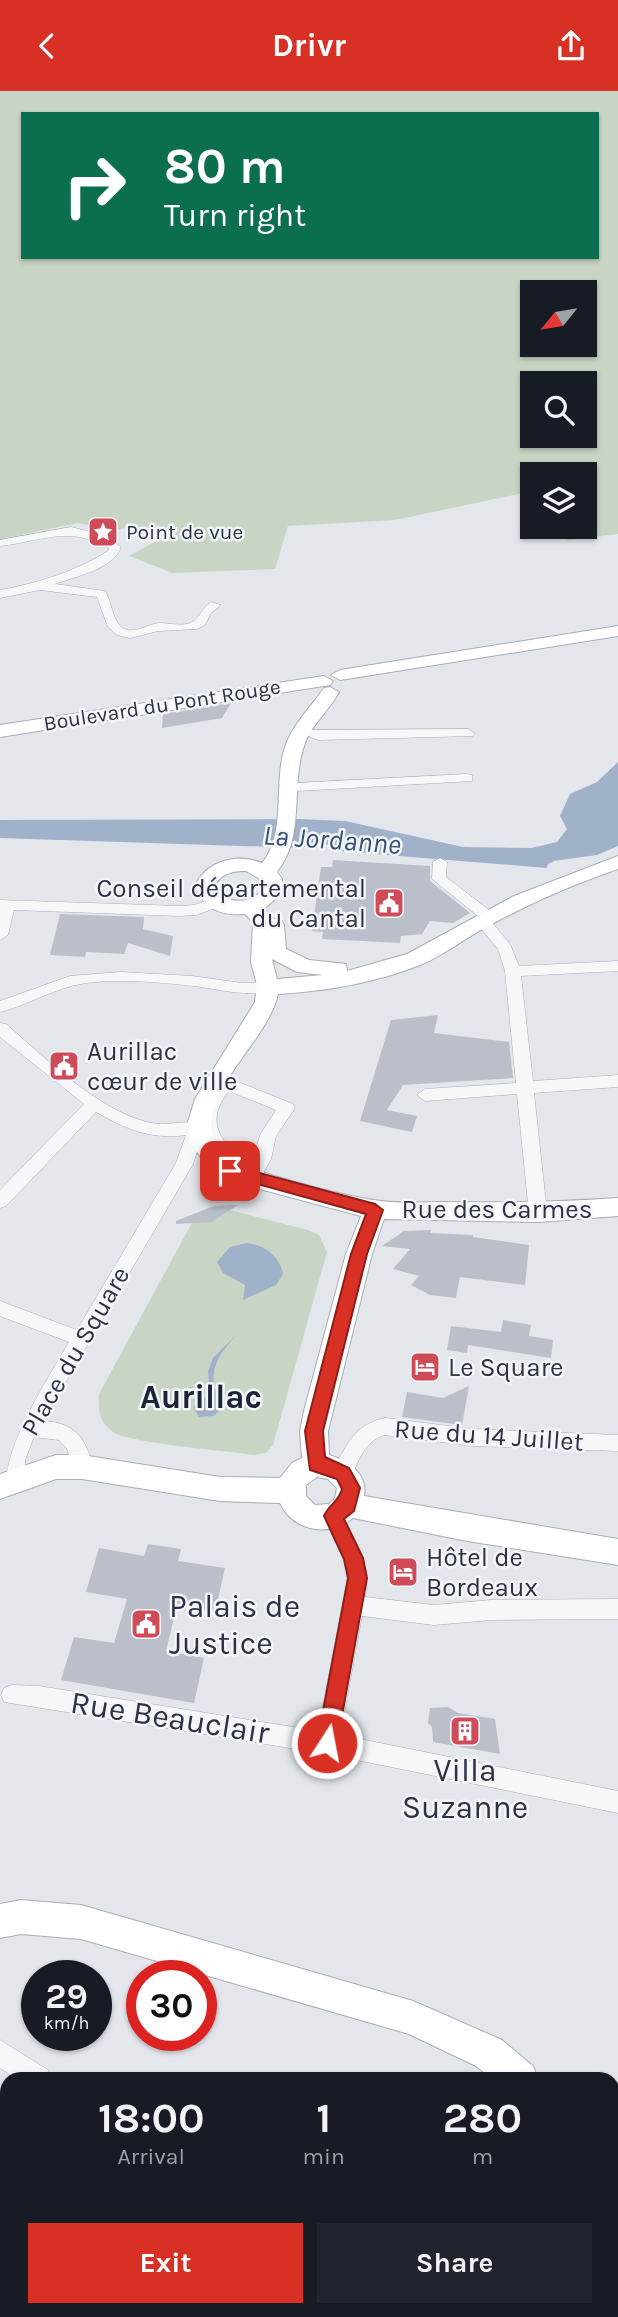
<!DOCTYPE html>
<html lang="en">
<head>
<meta charset="utf-8">
<style>
  body { margin:0; font-family:Karla,sans-serif; background:#20242c; color:#f1f3f6; height:100vh; display:flex; flex-direction:column; font-size:26px; white-space:nowrap }
  * { box-sizing:border-box; margin:0 }
  p { font-size:23px; color:#9ea1a6 }
  .icon { flex:none; width:38px; height:38px; fill:none; stroke:currentColor; stroke-width:2; stroke-linecap:round; stroke-linejoin:round }
  .map { position:relative; flex:1; overflow:hidden }
  .details { position:absolute; left:0px; top:1981px; width:620px; height:245px; display:flex; flex-direction:column; background:#171b24; border-radius:21px 21px 0 0; box-shadow:0 2px 5px #0004 }
  .details>* { flex:none }
  .top-card { position:absolute; left:21px; top:21px; width:578px; height:147px; border-radius:0px; box-shadow:0 2px 5px #0004; background:#0b6e4f; color:#fff; overflow:hidden }
  .needle { width:46px; rotate:240deg }
  .buttons { position:absolute; left:520px; top:189px; display:grid; gap:14px }
  .buttons a { display:grid; place-items:center; width:77px; height:77px; border-radius:0px; background:#171b24; box-shadow:0 2px 5px #0004; font-size:35px }
  .speed { position:absolute; left:21px; top:1869px; display:flex; gap:14px; font-size:35px; font-weight:700; text-align:center }
  .speed>* { display:grid; place-content:center; width:91px; height:91px; border-radius:50%; background:#171b24; box-shadow:0 2px 5px #0004; line-height:1 }
  .speed small { font-size:18px; font-weight:400 }
  .speed .limit { border:10px solid #d22; background:#fff; color:#111 }
  .pin { position:absolute; display:grid; place-items:center; width:60px; height:60px; color:#fff; margin:-30px; border-radius:14px; box-shadow:0 4px 10px #0006 }
  .me { position:absolute; width:77px; margin:-38px; rotate:11deg; stroke-linejoin:round; filter:drop-shadow(0 0 5px #0008) }
  .turn { display:flex; align-items:center; gap:24px; height:147px; padding:0 28px; font-size:32px }
  .turn .icon { width:91px; height:91px; stroke-width:2.5 }
  .turn b { display:block; font-size:49px; line-height:60px }
  .eta { display:flex; justify-content:space-evenly; align-items:center; height:119px; text-align:center }
  .eta b { font-size:42px; font-weight:700; line-height:49px }
  .action { display:flex; gap:14px; margin-top:auto; padding:14px 28px }
  .action a { flex:1; height:80px; border-radius:0px; background:#d93025; color:#fff; font-size:28px; font-weight:700; line-height:80px; text-align:center }
  .action a+a { background:#20242c; color:#f1f3f6 }
  header { display:flex; justify-content:space-between; align-items:center; height:91px; padding:0 28px; background:#d93025; color:#fff; font-size:32px; font-weight:700 }
  .map>svg:first-child { display:block }
  .green { fill:#c8d5c5; fill-rule:evenodd }
  .water { fill:#9fb2ca }
  .building { fill:#bbbfc9 }
  .lines { fill:none; stroke-linecap:round; stroke-linejoin:round }
  .street-casing { stroke:#a8adb6; stroke-width:1 }
  .secondary-casing { stroke:#a8adb6; stroke-width:2 }
  .street { fill:#f6f7f9; fill-rule:evenodd }
  .secondary { fill:#fff; fill-rule:evenodd }
  .route { fill:#d93025; stroke:#8d1f18; stroke-width:2 }
  .labels { text-anchor:middle; stroke-width:5; stroke-linejoin:round; paint-order:stroke }
  .far-poi-label { font-size:21px; fill:#2b3344; stroke:#f3f5f8; text-anchor:start }
  .far-street-label { font-size:21px; fill:#2b3344; stroke:#f3f5f8 }
  .poi-label { font-size:26px; fill:#2b3344; stroke:#f3f5f8; text-anchor:start }
  .street-label { font-size:26px; fill:#2b3344; stroke:#f3f5f8 }
  .water-label { font-size:28px; font-style:italic; fill:#354f77; stroke:#f3f5f8 }
  .near-poi-label { font-size:32px; fill:#2b3344; stroke:#f3f5f8; text-anchor:start }
  .near-street-label { font-size:32px; fill:#2b3344; stroke:#f3f5f8 }
  .district-label { font-size:33px; font-weight:bold; fill:#1d2435; stroke:#f3f5f8 }
</style>
</head>
<body>
<header><svg class="icon" aria-label="back" viewBox="0 0 24 24"><path d="M15 5l-7 7 7 7"/></svg>Drivr<svg class="icon" aria-label="share" viewBox="0 0 24 24"><path d="M12 15V3M7 8l5-5 5 5M5 13v7h14v-7"/></svg></header>
<div class="map">
<svg width="618" height="2226" viewBox="0 0 618 2226">
  <rect width="100%" height="100%" fill="#e3e6eb"/>
  <g class="green">
    <path d="M 0,0 L 618,0 L 618,443 L 567,449 L 554,436 L 584,436 L 584,383 L 532,383 L 532,411 L 523,402 L 395,429 L 288,435 L 275,478 L 173,482 L 129,465 L 158,449 L 129,436 L 115,439 L 78,432 L 0,448 ZM 23,23 L 597,23 L 597,166 L 23,166 ZM 532,201 L 584,201 L 584,254 L 532,254 ZM 532,292 L 584,292 L 584,345 L 532,345 Z"/>
    <path d="M 214,1115 L 308,1139 L 319,1144 L 327,1161 L 273,1354 L 266,1362 L 254,1364 C 228,1360 129,1352 113,1341 C 99,1331 98,1319 99,1303 L 194,1128 L 202,1120 Z"/>
  </g>
  <g class="water">
    <path d="M 618,671 L 618,755 L 597,764 L 554,770 L 548,773 L 547,777 L 338,760 C 331,752 317,751 306,753 L 304,757 L 0,747 L 0,729 L 299,728 L 345,730 L 463,756 L 531,757 L 557,751 L 567,738 L 560,725 L 570,703 L 597,691 Z"/>
    <path d="M 247,1152 C 264,1154 280,1165 283,1183 L 276,1194 L 243,1209 L 245,1194 L 223,1182 L 217,1171 L 230,1156 Z"/>
    <path d="M 237,1243 C 223,1259 209,1275 215,1298 C 217,1305 222,1311 222,1318 L 213,1325 L 199,1326 L 194,1317 L 198,1310 L 210,1303 L 208,1280 L 213,1267 Z"/>
  </g>
  <g class="building">
    <polygon points="231,612 222,627 162,637 163,623"/>
    <polygon points="333,769 430,775 430,790 470,822 453,832 430,830 422,843 401,845 400,852 322,848 323,841 312,840 321,776 332,776"/>
    <polygon points="60,823 144,826 143,838 173,845 170,865 128,852 124,863 86,861 85,866 50,864"/>
    <polygon points="438,924 434,942 509,951 513,987 403,994 387,1019 417,1025 412,1041 360,1030 391,929"/>
    <polygon points="238,1114 212,1131 176,1133 176,1130 214,1115"/>
    <polygon points="431,1139 430,1142 473,1144 473,1146 529,1154 525,1194 460,1186 456,1207 430,1204 411,1194 419,1185 393,1178 410,1158 382,1155 404,1140"/>
    <polygon points="503,1229 531,1234 529,1245 553,1249 551,1267 468,1254 467,1262 447,1259 451,1235 501,1241"/>
    <polygon points="469,1295 462,1334 402,1326 407,1301 443,1307"/>
    <polygon points="148,1453 181,1458 178,1470 225,1477 215,1521 177,1515 166,1560 204,1567 194,1612 61,1589 74,1546 114,1552 127,1508 86,1501 99,1457 144,1465"/>
    <polygon points="448,1616 458,1622 495,1628 500,1663 433,1651 432,1636 428,1632 430,1617"/>
  </g>
  <g class="lines">
    <g class="street-casing">
      <g id="street">
        <path d="M 71,436 L 103,444 L 121,456 C 114,478 74,486 55,493 L 105,500 C 112,511 112,528 121,536 C 132,545 147,533 159,532 C 169,532 183,536 192,531 C 199,528 201,518 211,511 L 221,514 L 211,522 L 205,534 L 197,538 L 158,540 L 130,547 L 117,544 L 108,536 L 97,506 L 40,499 L 0,507 L 0,499 C 38,492 74,481 108,460 L 109,457 C 68,434 43,450 0,455 L 0,449 Z"/>
        <polygon points="468,638 475,642 473,645 318,649 304,643 311,639"/>
        <polygon points="467,683 472,684 472,690 297,700 290,696 297,692"/>
        <polygon points="440,767 447,771 446,786 493,822 495,825 490,829 510,853 519,875 618,870 618,880 521,885 533,990 618,984 618,996 534,1002 547,1122 544,1127 532,1127 529,1122 517,1003 425,1010 417,1004 425,998 516,992 505,880 498,858 474,829 478,825 432,788 433,771"/>
        <polygon points="216,807 221,809 223,812 221,815 196,824 180,825 14,819 8,844 0,849 0,809 180,815 194,814"/>
        <path d="M 121,881 L 192,885 L 242,892 L 269,891 L 277,896 C 265,910 212,897 194,895 C 158,891 106,886 71,895 C 46,902 24,915 0,921 L 0,910 L 70,885 Z"/>
        <path d="M 0,932 L 6,933 C 44,966 98,1019 147,1031 C 165,1036 182,1029 200,1032 C 199,1015 209,991 226,986 L 293,1013 L 295,1017 L 276,1045 L 271,1068 L 262,1084 C 239,1091 212,1062 203,1043 L 193,1073 L 43,1330 C 65,1331 80,1339 88,1360 C 91,1368 93,1374 89,1382 L 82,1385 L 75,1382 L 67,1358 L 59,1349 L 34,1346 L 25,1369 L 25,1388 L 22,1394 L 15,1397 L 8,1394 C 0,1362 51,1282 69,1251 L 0,1225 L 0,1210 L 77,1239 L 176,1072 L 186,1044 C 152,1049 125,1038 96,1021 L 6,1115 L 0,1117 L 0,1099 L 84,1013 L 0,946 ZM 229,1000 L 276,1019 L 260,1044 L 252,1071 C 221,1055 203,1031 229,1000 Z"/>
        <path d="M 385,1327 L 473,1338 L 618,1344 L 618,1360 L 473,1355 L 385,1344 C 365,1349 358,1371 350,1388 L 343,1391 L 336,1388 L 333,1382 C 344,1356 355,1333 385,1327 Z"/>
        <path d="M 333,1416 L 340,1419 C 354,1448 371,1473 365,1506 L 434,1514 L 491,1509 L 618,1508 L 618,1528 L 491,1529 L 434,1534 L 362,1525 L 340,1644 L 618,1700 L 618,1722 L 327,1663 L 4,1611 L 1,1604 L 4,1597 L 12,1594 L 39,1595 L 318,1640 L 348,1487 L 343,1467 L 323,1425 L 326,1419 Z"/>
        <polygon points="0,1949 48,1979 52,1988 17,1988 0,1977"/>
        <polygon points="7,2189 7,2219 12,2219 0,2226 0,2192"/>
        <polygon points="324,2219 354,2219 357,2226 327,2226"/>
      </g>
    </g>
    <g class="secondary-casing">
      <g id="secondary">
        <polygon points="618,535 618,545 340,589 331,584 340,579"/>
        <polygon points="324,585 333,590 330,594 0,646 0,634"/>
        <path d="M 330,596 L 339,601 C 329,620 310,635 304,655 C 290,697 306,744 277,781 L 282,788 L 282,802 L 264,818 L 273,828 L 281,829 L 284,834 L 286,858 L 309,869 L 346,873 L 347,880 L 407,863 L 514,805 L 618,765 L 618,778 C 574,793 531,812 490,834 C 466,846 445,864 420,874 C 375,892 326,900 278,903 C 269,946 210,992 211,1034 C 212,1045 215,1054 223,1062 C 240,1080 346,1105 374,1109 C 396,1113 421,1111 443,1111 C 502,1112 559,1111 618,1107 L 618,1125 L 538,1131 L 384,1128 L 372,1163 L 328,1340 L 329,1364 C 348,1370 368,1382 364,1405 L 618,1448 L 618,1474 L 467,1450 L 353,1427 C 328,1447 293,1440 280,1412 L 220,1410 L 82,1388 L 56,1388 L 0,1408 L 0,1383 L 56,1364 L 82,1364 L 220,1386 L 280,1387 L 292,1372 L 302,1367 L 300,1340 L 304,1320 L 346,1163 L 361,1125 L 237,1092 L 208,1076 L 190,1051 L 188,1031 L 195,1008 L 255,911 L 257,894 L 251,871 L 253,831 L 245,823 C 221,825 204,818 195,795 C 207,769 237,762 262,772 C 287,742 273,692 285,656 C 292,634 311,616 324,597 ZM 246,780 L 262,789 L 262,800 C 248,812 234,813 219,803 L 215,795 C 221,782 233,780 246,780 ZM 272,868 L 297,881 L 323,884 L 277,888 ZM 317,1386 L 328,1388 L 337,1397 L 335,1407 L 329,1413 L 315,1414 L 306,1405 L 306,1394 Z"/>
        <polygon points="21,1809 81,1814 413,1910 502,1949 533,1975 538,1988 492,1988 476,1975 409,1943 81,1848 21,1843 0,1847 0,1813"/>
        <polygon points="612,2070 618,2072 618,2114 612,2111"/>
      </g>
    </g>
    <use href="#street" class="street"/>
    <use href="#secondary" class="secondary"/>
  </g>
  <path class="route" d="M 230,1074 L 375,1113 L 383,1119 L 367,1163 L 323,1340 L 325,1366 L 349,1377 L 360,1397 L 354,1420 L 344,1428 L 363,1467 L 367,1487 L 337,1652 L 334,1659 L 327,1662 L 320,1659 L 317,1652 L 348,1487 L 344,1468 L 324,1425 C 329,1413 339,1411 342,1398 L 337,1388 L 310,1379 L 305,1340 L 351,1163 L 366,1123 L 225,1084 L 222,1080 Z"/>
  <defs>
    <g id="sight-square" transform="scale(1.575)"><rect x="-9" y="-9" width="18" height="18" rx="4" fill="#ce4b57" stroke="#f3f5f8"/><path d="M0-6L1.8-2.2L6-1.7L2.9 1.2L3.7 5.4L0 3.3L-3.7 5.4L-2.9 1.2L-6-1.7L-1.8-2.2Z" fill="#fff"/></g>
    <g id="civic-square" transform="scale(1.575)"><rect x="-9" y="-9" width="18" height="18" rx="4" fill="#ce4b57" stroke="#f3f5f8"/><path d="M-.6-6.5H3V-4.5H.6V-3L4-1V1h2V6H-6V1h2V-1L-.6-3ZM-1.2 2.5V6h2.4V2.5Z" fill="#fff"/></g>
    <g id="hotel-square" transform="scale(1.575)"><rect x="-9" y="-9" width="18" height="18" rx="4" fill="#ce4b57" stroke="#f3f5f8"/><path d="M-6-4.5h1.5V1H6V5H4.5V3h-9V5H-6ZM-4 0a1.8 1.8 0 1 1 3.6 0ZM.5 0V-2.5h3Q6-2.5 6 0Z" fill="#fff"/></g>
    <g id="building-square" transform="scale(1.575)"><rect x="-9" y="-9" width="18" height="18" rx="4" fill="#ce4b57" stroke="#f3f5f8"/><path d="M-4-6H4V6H1V3H-1V6H-4ZM-2.5-4.3h1.7v1.8h-1.7ZM.8-4.3h1.7v1.8H.8ZM-2.5-1h1.7V.8h-1.7ZM.8-1h1.7V.8H.8Z" fill="#fff"/></g>
  </defs>
  <g fill-rule="evenodd">
    <use href="#sight-square" x="103" y="441"/>
    <use href="#civic-square" x="389" y="812"/>
    <use href="#civic-square" x="64" y="975"/>
    <use href="#hotel-square" x="425" y="1276"/>
    <use href="#hotel-square" x="403" y="1481"/>
    <use href="#civic-square" x="146" y="1533"/>
    <use href="#building-square" x="465" y="1640"/>
  </g>
  <g class="labels">
    <g class="far-poi-label">
      <text x="126" y="448">Point de vue</text>
    </g>
    <g class="far-street-label">
      <text transform="translate(162 614) rotate(-9)" y="7">Boulevard du Pont Rouge</text>
    </g>
    <g class="poi-label">
      <text x="366" y="806" text-anchor="end">Conseil départemental<tspan x="366" dy="30">du Cantal</tspan></text>
      <text x="87" y="969">Aurillac<tspan x="87" dy="30">cœur de ville</tspan></text>
      <text x="448" y="1285">Le Square</text>
      <text x="426" y="1475">Hôtel de<tspan x="426" dy="30">Bordeaux</tspan></text>
    </g>
    <g class="street-label">
      <text x="497" y="1127">Rue des Carmes</text>
      <text transform="translate(75 1260) rotate(-60)" y="9">Place du Square</text>
      <text transform="translate(489 1344) rotate(4)" y="9">Rue du 14 Juillet</text>
    </g>
    <g class="water-label">
      <text transform="translate(332 748) rotate(4)" y="10">La Jordanne</text>
    </g>
    <g class="near-poi-label">
      <text x="169" y="1526">Palais de<tspan x="169" dy="37">Justice</tspan></text>
      <text x="465" y="1690" text-anchor="middle">Villa<tspan x="465" dy="37">Suzanne</tspan></text>
    </g>
    <g class="near-street-label">
      <text transform="translate(170 1626) rotate(9)" y="11">Rue Beauclair</text>
    </g>
    <g class="district-label">
      <text x="201" y="1317">Aurillac</text>
    </g>
  </g>
</svg>
<div class="buttons">
<a><svg class="needle" viewBox="-14 -14 28 28"><path d="M0-13l5 13h-10z" fill="#e53935"/><path d="M0 13l5-13h-10z" fill="#9ea1a6"/></svg></a>
<a><svg class="icon" aria-label="search" viewBox="0 0 24 24"><circle cx="10" cy="10" r="6"/><path d="M15 15l6 6"/></svg></a>
<a><svg class="icon" aria-label="layers" viewBox="0 0 24 24"><path d="M12 4l9 5-9 5-9-5zM3 14l9 5 9-5"/></svg></a>
</div>
<div class="speed"><div>29<small>km/h</small></div><div class="limit">30</div></div>
<div class="pin" style="left:230px;top:1080px;background:#d93025"><svg class="icon" aria-label="arrive" viewBox="0 0 24 24"><path d="M6 21V4h12l-3 4 3 4H6"/></svg></div>
<svg class="me" style="left:327px;top:1652px" viewBox="-20 -20 40 40"><circle r="17" fill="#d93025" stroke="#fff" stroke-width="3"/><path d="M0-11L8 9 0 5-8 9z" fill="#fff"/></svg>
<div class="top-card">
<div class="turn"><svg class="icon" aria-label="right" viewBox="0 0 24 24"><path d="M7 20v-9h11M14 6l5 5-5 5"/></svg><div><b>80 m</b>Turn right</div></div>
</div>
<section class="details">
<div class="eta">
<div><b>18:00</b><p>Arrival</p></div>
<div><b>1</b><p>min</p></div>
<div><b>280</b><p>m</p></div>
</div>
<div class="action"><a>Exit</a><a>Share</a></div>
</section>
</div>
</body>
</html>
